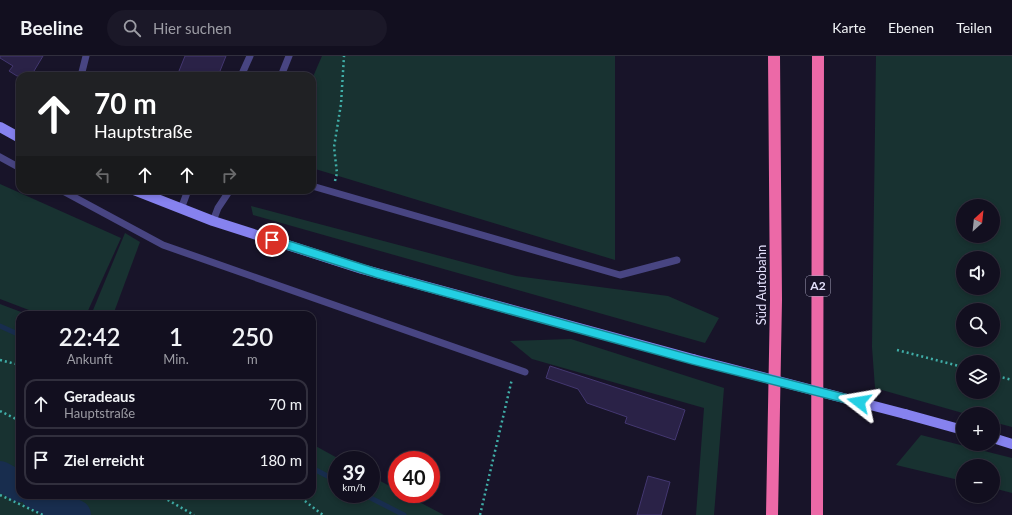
<!DOCTYPE html>
<html lang="de">
<head>
<meta charset="utf-8">
<style>
  body { margin:0; font-family:Lato,sans-serif; background:#1b1828; color:#f1f3f6; height:100vh; display:flex; flex-direction:column; font-size:15px; white-space:nowrap }
  * { box-sizing:border-box; margin:0 }
  p { font-size:13px; color:#9c9ca4 }
  .icon { flex:none; width:22px; height:22px; fill:none; stroke:currentColor; stroke-width:2; stroke-linecap:round; stroke-linejoin:round }
  .map { position:relative; flex:1; overflow:hidden }
  .drawer { position:absolute; left:16px; top:255px; width:300px; height:188px; display:flex; flex-direction:column; background:#120f1f; border-radius:12px; box-shadow:0 2px 6px #0003,0 0 0 1px #312f3d }
  .drawer>* { flex:none }
  .banner { position:absolute; left:16px; top:16px; width:300px; height:122px; border-radius:12px; box-shadow:0 2px 6px #0003,0 0 0 1px #312f3d; background:#202124; color:#fff; overflow:hidden }
  .needle { width:26px; rotate:27deg }
  .buttons { position:absolute; left:956px; top:143px; display:grid; gap:8px }
  .buttons a { display:grid; place-items:center; width:44px; height:44px; border-radius:50%; background:#120f1f; box-shadow:0 2px 6px #0003,0 0 0 1px #312f3d; font-size:20px }
  .speed { position:absolute; left:328px; top:395px; display:flex; gap:8px; font-size:20px; font-weight:700; text-align:center }
  .speed>* { display:grid; place-content:center; width:52px; height:52px; border-radius:50%; background:#120f1f; box-shadow:0 2px 6px #0003,0 0 0 1px #312f3d; line-height:1 }
  .speed small { font-size:10px; font-weight:400 }
  .speed .limit { border:6px solid #d22; background:#fff; color:#111 }
  .pin { position:absolute; display:grid; place-items:center; width:34px; height:34px; color:#fff; margin:-17px; border:2px solid #fff; border-radius:50%; box-shadow:0 1px 4px #0007 }
  .me { position:absolute; width:44px; margin:-22px; rotate:284deg; stroke-linejoin:round; filter:drop-shadow(0 0 3px #0008) }
  .turn { display:flex; align-items:center; gap:14px; height:84px; padding:0 12px; font-size:18px }
  .turn .icon { width:52px; height:52px; stroke-width:2.5 }
  .turn b { display:block; font-size:28px; line-height:34px }
  .lanes { display:flex; align-items:center; height:38px; padding:0 12px; background:#0003; justify-content:center; gap:20px; direction:ltr }
  .lanes .off { opacity:.35 }
  .eta { display:flex; justify-content:space-evenly; align-items:center; height:68px; text-align:center }
  .eta b { font-size:24px; font-weight:600; line-height:28px }
  ul { padding:0; list-style:none }
  li { display:flex; align-items:center; gap:12px; height:50px; margin:0 8px 6px; padding:0 4px; border:2px solid #312f3d; border-radius:12px }
  li div { flex:1 }
  li b { display:block; font-size:15px }
  li em { font-style:normal }
  header { display:flex; align-items:center; gap:24px; box-sizing:border-box; height:56px; padding:0 20px; background:#120f1f; border-bottom:1px solid #312f3d }
  header strong { font-size:19px }
  nav { display:flex; gap:22px; margin-inline-start:auto; font-size:14px }
  .search { width:280px; height:36px; background:#1b1828; display:flex; align-items:center; gap:10px; box-sizing:border-box; padding:0 14px; border-radius:22px; color:#9c9ca4; font-size:15px }
  .map>svg:first-child { display:block }
  .green { fill:#183231; fill-rule:evenodd }
  .lines { fill:none; stroke-linecap:round; stroke-linejoin:round }
  .stream { stroke:#182d4e; stroke-width:5 }
  .river { stroke:#182d4e; stroke-width:30 }
  .building { fill:#2a2247; stroke:#433770 }
  .path { stroke:#40aea8; stroke-width:2.5; stroke-dasharray:2 3; stroke-linecap:butt }
  .lane { stroke:#484582; stroke-width:7 }
  .secondary { stroke:#8682ef; stroke-width:10 }
  .highway { stroke:#ec69a7; stroke-width:12 }
  .secondary-bridge { stroke:#8682ef; stroke-width:10 }
  .route-casing { stroke:#178794; stroke-width:10 }
  .route { stroke:#23cfe3; stroke-width:7 }
  .labels { text-anchor:middle; stroke-width:3; stroke-linejoin:round; paint-order:stroke }
  .shield { fill:#181429; stroke:#a6a3bc; stroke-width:1 }
  .shield-label { font-size:12px; font-weight:bold; fill:#e3e0fb }
  .street-label { font-size:13px; fill:#e3e0fb; stroke:#181429 }
</style>
</head>
<body>
<header>
<strong>Beeline</strong>
<div class="search"><svg class="icon" aria-label="search" viewBox="0 0 24 24"><circle cx="10" cy="10" r="6"/><path d="M15 15l6 6"/></svg>Hier suchen</div>
<nav><a>Karte</a><a>Ebenen</a><a>Teilen</a></nav>
</header>
<div class="map">
<svg width="1012" height="459" viewBox="0 0 1012 459">
  <rect width="100%" height="100%" fill="#181429"/>
  <g class="green">
    <polygon points="322,0 615,0 615,204 312,112 312,23"/>
    <path d="M 876,0 L 1012,0 L 1012,371 L 993,366 L 993,358 L 966,358 L 875,332 L 872,291 ZM 963,150 L 993,150 L 993,180 L 963,180 ZM 963,202 L 993,202 L 993,232 L 963,232 ZM 963,254 L 993,254 L 993,284 L 963,284 ZM 963,306 L 993,306 L 993,336 L 963,336 Z"/>
    <polygon points="0,128 121,182 86,259 42,259 0,243"/>
    <polygon points="251,150 516,220 668,240 719,262 705,287 253,159"/>
    <polygon points="125,177 140,186 113,259 91,259"/>
    <polygon points="0,248 29,259 20,259 20,439 312,439 312,388 341,404 337,404 337,438 371,438 371,420 397,434 397,438 404,438 444,459 0,459"/>
    <polygon points="571,283 724,332 714,459 696,459 704,352 532,303 510,285"/>
    <polygon points="921,379 1012,402 1012,437 993,432 993,410 963,410 963,425 896,409"/>
  </g>
  <g class="lines">
    <g class="stream">
      <polyline points="0,270 20,279"/>
      <polyline points="312,412 337,425"/>
      <polyline points="363,438 404,459"/>
    </g>
    <g class="river">
      <polyline points="0,420 20,431"/>
      <polyline points="36,439 76,459"/>
    </g>
  </g>
  <g class="building">
    <polygon points="0,0 43,0 31,20 17,20 9,15 13,10 0,2"/>
    <polygon points="185,0 226,0 218,20 177,20"/>
    <polygon points="550,310 685,354 675,384 625,367 627,361 587,347 578,333 546,322"/>
    <polygon points="648,420 670,426 661,459 637,459"/>
  </g>
  <g class="lines">
    <g class="path">
      <polyline points="335,125 337,117 334,91 341,48 344,0"/>
      <polyline points="897,294 963,311"/>
      <polyline points="0,304 20,309"/>
      <polyline points="993,319 1012,324"/>
      <polyline points="0,355 20,365"/>
      <polyline points="0,439 43,459"/>
      <polyline points="159,439 194,459"/>
      <polyline points="297,439 323,459"/>
      <polyline points="480,459 512,323"/>
    </g>
    <g class="lane">
      <polyline points="81,20 86,0"/>
      <polyline points="241,20 250,0"/>
      <polyline points="281,20 289,0"/>
      <polyline points="0,101 20,112"/>
      <polyline points="312,130 620,219 677,204"/>
      <polyline points="61,134 163,189 525,316"/>
      <polyline points="181,153 188,134"/>
      <polyline points="213,165 218,152 230,134"/>
    </g>
    <g class="secondary">
      <polyline points="0,71 20,82"/>
      <polyline points="134,134 213,165 362,213 693,303"/>
      <polyline points="905,358 963,374"/>
      <polyline points="993,382 1012,388"/>
    </g>
    <g class="highway">
      <polyline points="772,459 776,244 774,0"/>
      <polyline points="817,459 818,0"/>
    </g>
    <polyline class="secondary-bridge" points="693,303 905,358"/>
  </g>
  <g class="lines">
    <g class="route-casing">
      <polyline id="route" points="272,184 376,217 693,304 859,346"/>
    </g>
    <use href="#route" class="route"/>
  </g>
  <g class="labels">
    <rect class="shield" x="806" y="220" width="24" height="20" rx="3"/>
    <g class="shield-label">
      <text x="818" y="234">A2</text>
    </g>
    <g class="street-label">
      <text transform="translate(761 229) rotate(-90)" y="5">Süd Autobahn</text>
    </g>
  </g>
</svg>
<div class="buttons">
<a><svg class="needle" viewBox="-14 -14 28 28"><path d="M0-13l5 13h-10z" fill="#e53935"/><path d="M0 13l5-13h-10z" fill="#9c9ca4"/></svg></a>
<a><svg class="icon" aria-label="sound" viewBox="0 0 24 24"><path d="M4 9h4l5-4v14l-5-4H4zM17 9q2 3 0 6"/></svg></a>
<a><svg class="icon" aria-label="search" viewBox="0 0 24 24"><circle cx="10" cy="10" r="6"/><path d="M15 15l6 6"/></svg></a>
<a><svg class="icon" aria-label="layers" viewBox="0 0 24 24"><path d="M12 4l9 5-9 5-9-5zM3 14l9 5 9-5"/></svg></a>
<a>+</a>
<a>−</a>
</div>
<div class="speed"><div>39<small>km/h</small></div><div class="limit">40</div></div>
<div class="pin" style="left:272px;top:184px;background:#d93025"><svg class="icon" aria-label="arrive" viewBox="0 0 24 24"><path d="M6 21V4h12l-3 4 3 4H6"/></svg></div>
<svg class="me" style="left:859px;top:346px" viewBox="-20 -20 40 40"><path d="M0-17L14 15 0 8-14 15z" fill="#23cfe3" stroke="#fff" stroke-width="4"/></svg>
<div class="banner">
<div class="turn"><svg class="icon" aria-label="ahead" viewBox="0 0 24 24"><path d="M12 20V5M6 11l6-6 6 6"/></svg><div><b>70 m</b>Hauptstraße</div></div>
<div class="lanes"><svg class="icon off" aria-label="left" viewBox="0 0 24 24"><path d="M17 20v-9H6M10 6l-5 5 5 5"/></svg><svg class="icon" aria-label="ahead" viewBox="0 0 24 24"><path d="M12 20V5M6 11l6-6 6 6"/></svg><svg class="icon" aria-label="ahead" viewBox="0 0 24 24"><path d="M12 20V5M6 11l6-6 6 6"/></svg><svg class="icon off" aria-label="right" viewBox="0 0 24 24"><path d="M7 20v-9h11M14 6l5 5-5 5"/></svg></div>
</div>
<section class="drawer">
<div class="eta">
<div><b>22:42</b><p>Ankunft</p></div>
<div><b>1</b><p>Min.</p></div>
<div><b>250</b><p>m</p></div>
</div>
<ul>
<li><svg class="icon" aria-label="ahead" viewBox="0 0 24 24"><path d="M12 20V5M6 11l6-6 6 6"/></svg><div><b>Geradeaus</b><p>Hauptstraße</p></div><em>70 m</em></li>
<li><svg class="icon" aria-label="arrive" viewBox="0 0 24 24"><path d="M6 21V4h12l-3 4 3 4H6"/></svg><div><b>Ziel erreicht</b></div><em>180 m</em></li>
</ul>
</section>
</div>
</body>
</html>
